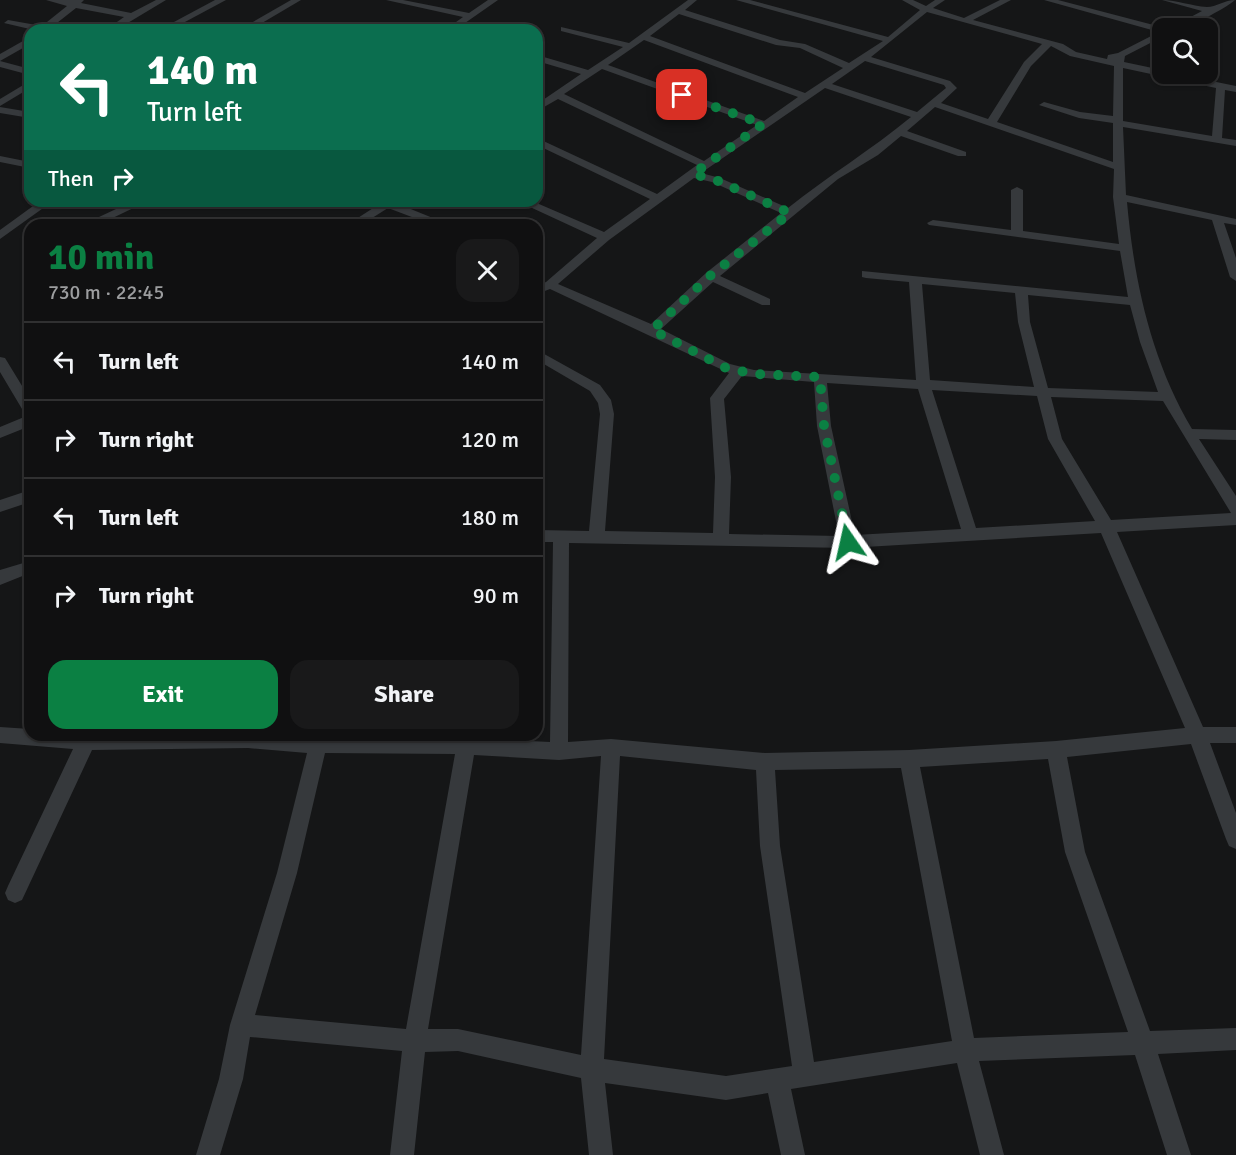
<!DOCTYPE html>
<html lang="en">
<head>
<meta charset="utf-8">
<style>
  body { margin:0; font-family:Signika,sans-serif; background:#19191a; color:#f1f3f6; height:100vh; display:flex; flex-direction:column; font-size:22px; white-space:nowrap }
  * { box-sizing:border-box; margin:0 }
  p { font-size:20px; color:#9c9d9f }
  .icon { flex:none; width:33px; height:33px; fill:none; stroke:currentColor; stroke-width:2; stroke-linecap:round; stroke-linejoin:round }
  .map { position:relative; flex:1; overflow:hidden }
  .details { position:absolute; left:24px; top:219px; width:519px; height:522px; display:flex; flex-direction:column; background:#101011; border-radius:18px; box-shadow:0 2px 4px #0004,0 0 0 2px #303031 }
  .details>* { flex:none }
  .guide { position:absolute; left:24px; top:24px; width:519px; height:183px; border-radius:18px; box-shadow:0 2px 4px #0004,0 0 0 2px #303031; background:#0b6e4f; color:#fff; overflow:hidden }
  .controls { position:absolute; left:1152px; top:18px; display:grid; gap:12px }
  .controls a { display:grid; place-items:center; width:66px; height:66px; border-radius:12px; background:#101011; box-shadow:0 2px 4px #0004,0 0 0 2px #303031; font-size:30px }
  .pin { position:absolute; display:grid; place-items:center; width:51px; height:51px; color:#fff; margin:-26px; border-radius:12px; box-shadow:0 3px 9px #0006 }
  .me { position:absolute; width:66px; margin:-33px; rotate:349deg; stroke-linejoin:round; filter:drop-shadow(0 0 4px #0008) }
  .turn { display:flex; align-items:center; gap:21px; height:126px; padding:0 24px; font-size:27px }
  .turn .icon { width:78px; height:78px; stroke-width:2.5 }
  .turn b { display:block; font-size:42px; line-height:51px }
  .then { display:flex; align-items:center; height:57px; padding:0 24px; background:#0003; gap:12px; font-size:22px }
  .round { display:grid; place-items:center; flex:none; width:63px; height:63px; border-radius:18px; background:#19191a }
  .head { display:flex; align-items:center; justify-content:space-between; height:102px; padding:0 24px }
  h1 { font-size:36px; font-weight:700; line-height:45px; color:#0b8043 }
  .button { display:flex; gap:12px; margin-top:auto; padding:12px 24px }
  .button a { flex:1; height:69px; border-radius:18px; background:#0b8043; color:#fff; font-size:24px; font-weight:700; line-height:69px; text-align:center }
  .button a+a { background:#19191a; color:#f1f3f6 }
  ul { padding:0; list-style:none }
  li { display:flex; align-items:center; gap:18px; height:78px; padding:0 24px; border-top:2px solid #303031 }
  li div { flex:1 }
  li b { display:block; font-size:22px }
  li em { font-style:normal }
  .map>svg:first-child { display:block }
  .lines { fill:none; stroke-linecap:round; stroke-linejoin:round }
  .minor { fill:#36393c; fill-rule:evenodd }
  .route { stroke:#0b8043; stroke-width:10; stroke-dasharray:0 18 }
</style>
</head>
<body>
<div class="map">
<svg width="1236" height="1155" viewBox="0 0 1236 1155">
  <rect width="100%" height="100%" fill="#151617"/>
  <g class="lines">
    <g class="minor">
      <polygon points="46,0 84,0 81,3 131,13 156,0 166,0 116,30 107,29 124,17 76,8 48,30 34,30 4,23 8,20 42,26 67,6"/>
      <polygon points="215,0 226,0 170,30 159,30"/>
      <polygon points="291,0 301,0 250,30 239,30"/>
      <polygon points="386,0 403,0 469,13 488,0 498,0 455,30 445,30 463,17"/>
      <path d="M 688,0 L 697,0 L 685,10 L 780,40 L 805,44 L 849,63 L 883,41 L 736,0 L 750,0 L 888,37 L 920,10 L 902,0 L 913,0 L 926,6 L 935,0 L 945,0 L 933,8 L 964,18 L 1000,0 L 1011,0 L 973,20 L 1063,44 L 1076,52 L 1107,59 L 1108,55 L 1118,53 L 1159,32 L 1044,0 L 1058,0 L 1165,28 L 1162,28 L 1162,37 L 1125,56 L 1124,62 L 1162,70 L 1162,74 L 1177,74 L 1236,86 L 1236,92 L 1225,90 L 1222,138 L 1236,140 L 1236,146 L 1123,127 L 1126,195 L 1236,219 L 1236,225 L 1224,223 L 1236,258 L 1236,281 L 1230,277 L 1212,220 L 1127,202 C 1134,281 1151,360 1192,429 L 1236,430 L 1236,440 L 1199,439 L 1236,496 L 1236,525 L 1117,532 L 1203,727 L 1236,727 L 1236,743 L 1210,743 L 1236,813 L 1236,849 L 1229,846 L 1226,839 L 1191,744 L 1067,757 L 1085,852 L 1150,1031 L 1236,1028 L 1236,1050 L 1158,1054 L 1191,1155 L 1167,1155 L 1135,1055 L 979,1061 L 1004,1155 L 980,1155 L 957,1063 L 791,1089 L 805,1155 L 781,1155 L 768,1093 L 726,1100 L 605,1083 L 613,1155 L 589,1155 L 581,1078 L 458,1051 L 425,1052 L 414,1155 L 390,1155 L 402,1051 L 250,1037 L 243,1079 L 220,1155 L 196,1155 L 219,1079 L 230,1025 L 277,873 L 307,753 L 248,748 L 92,750 L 22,900 L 15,903 L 8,900 L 5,893 L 8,886 L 73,749 L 0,743 L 0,727 L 30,729 L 30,735 C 203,735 377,733 550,742 L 553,542 L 537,542 L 537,530 L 589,531 L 600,414 L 598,403 L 590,391 L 537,360 L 537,350 L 600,385 L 611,400 L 614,414 L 605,531 L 713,533 L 715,477 L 710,398 L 729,373 L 550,289 L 537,294 L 537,286 L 546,282 L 597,238 L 517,201 L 532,201 L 604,232 L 650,199 L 537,145 L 537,138 L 657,194 L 697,165 L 558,99 L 537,111 L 537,104 L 581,74 L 537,61 L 537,55 L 588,70 L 623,47 L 561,31 L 561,27 L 629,43 ZM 927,12 L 1042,44 L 1024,62 L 988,119 L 941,103 L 957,88 L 950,81 L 871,57 ZM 679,14 L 776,45 L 800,48 L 843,68 L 805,93 L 650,36 ZM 644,40 L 798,97 L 764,121 L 608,65 ZM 1051,46 L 1070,56 L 1114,66 L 1113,116 L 1080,112 L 1044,102 L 1039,105 L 1079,118 L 1113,123 L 1113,162 L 997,122 L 1031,66 ZM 865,61 L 944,85 L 946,88 L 917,112 L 832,84 ZM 1123,68 L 1216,88 L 1212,136 L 1123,121 ZM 602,69 L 757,125 L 704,161 L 564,94 ZM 825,88 L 911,117 C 871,150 828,176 788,208 L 720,178 L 701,173 ZM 935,107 L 1114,169 L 1113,197 L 1119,244 L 1023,231 L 1023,190 L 1017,187 L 1011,190 L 1011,230 L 933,220 L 927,223 L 929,225 L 1120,251 L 1128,297 L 862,271 L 862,277 L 866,278 L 909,282 L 916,380 L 754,370 L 730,364 L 661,329 L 713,282 L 762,305 L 770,305 L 770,299 L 720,276 L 838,179 L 878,155 L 901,136 L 958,156 L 966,156 L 966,152 L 907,131 ZM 694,178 L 712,182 L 781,213 L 706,273 L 651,324 L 558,284 L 609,240 ZM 922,284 L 1015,293 L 1018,322 L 1034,387 L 930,380 ZM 1028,295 L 1130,305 L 1140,342 L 1158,392 L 1048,388 L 1030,322 ZM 742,376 L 814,382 L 817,426 L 839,536 L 729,534 L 731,477 L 724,399 ZM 827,383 L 918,389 L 961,529 L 855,535 L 831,426 ZM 932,390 L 1037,396 L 1048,439 L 1095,521 L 976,528 ZM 1051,397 L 1163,401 L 1231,513 L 1111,520 L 1062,439 ZM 1101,533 L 1185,728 L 1056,741 L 909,750 L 765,753 L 611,739 L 568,742 L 569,543 L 848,548 ZM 325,753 L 455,754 L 406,1029 L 255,1015 L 297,873 ZM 474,755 L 559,760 L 601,756 L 581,1055 L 458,1029 L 428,1029 ZM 620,756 L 756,770 L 760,846 L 792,1066 L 726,1076 L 604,1059 ZM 1048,759 L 1065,852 L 1128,1032 L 974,1038 L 920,767 ZM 901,768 L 952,1041 L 814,1062 L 780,846 L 775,770 Z"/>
      <path d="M 1162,0 C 1177,0 1191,6 1207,7 C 1216,7 1225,0 1235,0 C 1223,10 1186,30 1170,28 L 1202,11 Z"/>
      <polygon points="30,37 30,44 0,61 0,54"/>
      <polygon points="0,61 30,69 30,75 0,67"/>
      <polygon points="30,81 30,88 0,106 0,99"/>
      <polygon points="0,107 30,112 30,118 0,113"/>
      <polygon points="0,156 30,162 30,168 0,162"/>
      <polygon points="40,201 53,201 0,239 0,230"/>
      <polygon points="133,201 148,201 98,225 82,225"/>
      <polygon points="384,201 398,201 396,203 450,225 433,225 388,208 361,225 347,225"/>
      <polygon points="0,357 5,358 30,399 30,426 0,438 0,427 29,415 25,414 0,372"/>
      <polygon points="30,490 30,502 0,512 0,500"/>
      <polygon points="30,561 30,573 0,585 0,570"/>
    </g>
  </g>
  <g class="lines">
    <polyline class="route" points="682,95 763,124 693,174 716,180 790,213 710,276 652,330 726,368 754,374 820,377 824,426 848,542"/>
  </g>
</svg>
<div class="controls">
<a><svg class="icon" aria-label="search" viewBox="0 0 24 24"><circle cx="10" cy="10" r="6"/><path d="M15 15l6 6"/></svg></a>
</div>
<div class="pin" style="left:682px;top:95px;background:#d93025"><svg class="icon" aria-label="arrive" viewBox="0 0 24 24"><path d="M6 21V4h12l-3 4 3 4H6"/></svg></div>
<svg class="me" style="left:848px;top:542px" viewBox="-20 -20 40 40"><path d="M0-17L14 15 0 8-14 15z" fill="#0b8043" stroke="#fff" stroke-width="4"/></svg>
<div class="guide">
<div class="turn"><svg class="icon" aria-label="left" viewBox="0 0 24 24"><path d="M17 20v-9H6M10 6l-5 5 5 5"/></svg><div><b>140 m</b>Turn left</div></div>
<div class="then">Then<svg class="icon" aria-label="right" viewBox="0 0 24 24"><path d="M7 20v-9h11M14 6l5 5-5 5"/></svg></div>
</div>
<section class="details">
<div class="head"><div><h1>10 min</h1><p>730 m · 22:45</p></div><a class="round"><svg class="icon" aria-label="close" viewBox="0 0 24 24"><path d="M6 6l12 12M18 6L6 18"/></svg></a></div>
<ul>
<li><svg class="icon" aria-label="left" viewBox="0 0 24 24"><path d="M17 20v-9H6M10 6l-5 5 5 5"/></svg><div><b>Turn left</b></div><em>140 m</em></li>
<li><svg class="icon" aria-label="right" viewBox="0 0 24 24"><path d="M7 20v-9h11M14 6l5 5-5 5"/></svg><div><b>Turn right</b></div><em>120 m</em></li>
<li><svg class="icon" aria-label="left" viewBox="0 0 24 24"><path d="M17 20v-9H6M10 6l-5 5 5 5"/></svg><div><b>Turn left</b></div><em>180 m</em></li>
<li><svg class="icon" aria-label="right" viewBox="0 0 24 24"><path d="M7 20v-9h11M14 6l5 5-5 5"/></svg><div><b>Turn right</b></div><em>90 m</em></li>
</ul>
<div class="button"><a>Exit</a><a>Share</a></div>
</section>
</div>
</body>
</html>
